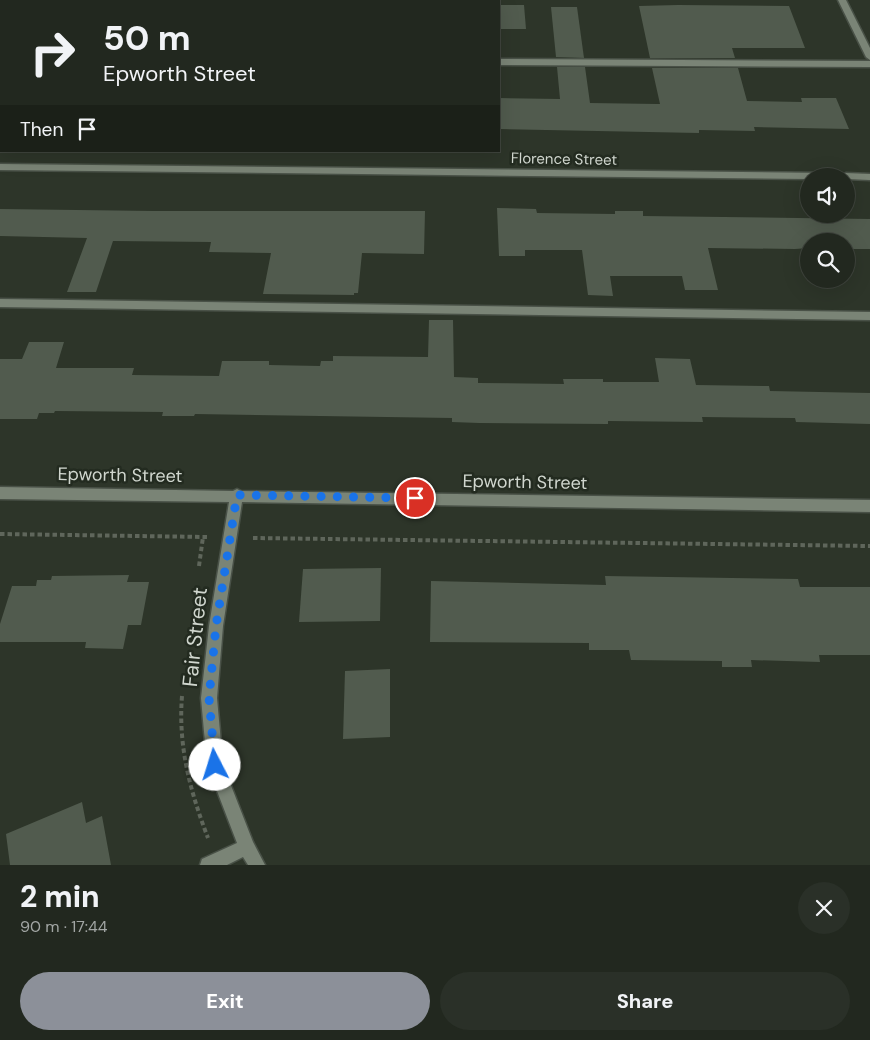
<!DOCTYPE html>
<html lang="en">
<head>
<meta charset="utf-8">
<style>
  body { margin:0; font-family:"DM Sans",sans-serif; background:#2a3028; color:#f1f3f6; height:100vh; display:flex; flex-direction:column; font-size:19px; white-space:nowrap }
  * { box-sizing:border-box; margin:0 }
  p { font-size:16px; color:#a2a6a4 }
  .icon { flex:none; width:28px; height:28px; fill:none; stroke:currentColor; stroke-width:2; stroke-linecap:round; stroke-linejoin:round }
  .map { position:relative; height:865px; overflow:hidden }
  .panel { display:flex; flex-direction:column; background:#22281f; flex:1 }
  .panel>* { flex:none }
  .top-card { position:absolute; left:0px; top:0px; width:500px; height:152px; box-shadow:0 5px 20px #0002,0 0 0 1px #3f443d; background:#22281f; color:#f1f3f6; overflow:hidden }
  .fabs { position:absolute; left:800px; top:168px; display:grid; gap:10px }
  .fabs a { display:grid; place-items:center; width:55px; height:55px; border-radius:50%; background:#22281f; box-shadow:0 5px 20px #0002,0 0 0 1px #3f443d; font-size:25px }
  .pin { position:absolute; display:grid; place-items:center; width:42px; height:42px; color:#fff; margin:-21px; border:2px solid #fff; border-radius:50%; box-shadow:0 1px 5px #0007 }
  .me { position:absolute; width:55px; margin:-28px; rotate:355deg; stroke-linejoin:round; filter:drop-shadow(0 0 4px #0008) }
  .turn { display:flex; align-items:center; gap:18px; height:105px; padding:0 20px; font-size:22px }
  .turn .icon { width:65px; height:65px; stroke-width:2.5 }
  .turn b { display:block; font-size:35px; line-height:42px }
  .then { display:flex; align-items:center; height:48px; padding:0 20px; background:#0003; gap:10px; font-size:19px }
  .round { display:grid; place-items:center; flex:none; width:52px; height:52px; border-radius:26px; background:#2a3028 }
  .headline { display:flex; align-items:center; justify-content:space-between; height:85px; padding:0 20px }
  h1 { font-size:30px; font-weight:800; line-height:38px }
  .button { display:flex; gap:10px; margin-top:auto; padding:10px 20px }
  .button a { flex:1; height:58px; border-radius:30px; background:#8c9099; color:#fff; font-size:20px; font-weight:800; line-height:58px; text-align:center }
  .button a+a { background:#2a3028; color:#f1f3f6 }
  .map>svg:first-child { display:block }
  .building { fill:#515b4e }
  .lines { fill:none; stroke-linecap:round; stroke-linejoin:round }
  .minor-casing { stroke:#495147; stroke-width:3 }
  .path { stroke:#5f665b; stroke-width:4; stroke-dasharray:4.5 3; stroke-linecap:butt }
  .minor { fill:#7a8476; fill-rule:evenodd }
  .route { stroke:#1a73e8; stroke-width:9; stroke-dasharray:0 16.2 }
  .labels { text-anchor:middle; stroke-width:5; stroke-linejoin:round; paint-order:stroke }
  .far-street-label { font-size:15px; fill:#d0d6ce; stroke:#232b20 }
  .street-label { font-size:18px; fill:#d0d6ce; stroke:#232b20 }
  .near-street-label { font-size:21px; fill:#d0d6ce; stroke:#232b20 }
</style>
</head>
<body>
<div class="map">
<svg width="870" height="865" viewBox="0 0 870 865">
  <rect width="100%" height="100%" fill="#2d3529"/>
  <g class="building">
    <polygon points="499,5 524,5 526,29 499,29"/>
    <polygon points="678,5 789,6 805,48 732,48 735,58 650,58 639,6"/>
    <polygon points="551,7 577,7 584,58 556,57"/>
    <polygon points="557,67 585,67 590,103 657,104 660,104 652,68 738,68 747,101 802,102 801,98 836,98 849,129 754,127 755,131 699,130 699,133 499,129 499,98 560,99"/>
    <polygon points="497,208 536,209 537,213 615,214 615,211 643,211 643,216 870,219 870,249 846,249 846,241 809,241 809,248 795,249 708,248 718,290 685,290 682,276 610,276 613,296 588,295 582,250 525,250 525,256 499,256"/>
    <polygon points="0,209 154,211 425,211 424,254 362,253 358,293 354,293 354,295 263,294 271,253 209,252 211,242 113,241 96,292 67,292 87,238 0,236"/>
    <polygon points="429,320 453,320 454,377 478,378 478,383 564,384 563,379 603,379 603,382 659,382 655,358 690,359 696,385 769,386 770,391 870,393 870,424 796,422 795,418 702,417 703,422 608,421 608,424 479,423 452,422 452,418 195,414 194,416 162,416 163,412 55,411 54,413 39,413 37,419 0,419 0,359 22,359 29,342 64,342 56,368 134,368 132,375 219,376 222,361 269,361 269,365 320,366 321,361 333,361 333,356 428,357"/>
    <polygon points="381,568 380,621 299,622 303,569"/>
    <polygon points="129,575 127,582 149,582 141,625 128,625 123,649 85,648 86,642 0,642 0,624 12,586 36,586 37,580 51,580 52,576"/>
    <polygon points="605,576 798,579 800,587 870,587 870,655 819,655 820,662 751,660 752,667 722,667 722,661 631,660 629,650 589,650 589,643 430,642 431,581 606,585"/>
    <polygon points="390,669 390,737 343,739 345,671"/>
    <polygon points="82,802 86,823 102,816 111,865 10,865 6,834"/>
  </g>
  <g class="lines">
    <g class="minor-casing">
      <g id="minor">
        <polygon points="838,0 846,0 870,48 870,60 866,57"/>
        <rect x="0" y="55" width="1" height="6"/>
        <polygon points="499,59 870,61 870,67 499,65"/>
        <polygon points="0,164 828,173 833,176 809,176 809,179 0,170"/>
        <polygon points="846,173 870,174 870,180 846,179 846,176 841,176"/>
        <polygon points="0,299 870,312 870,320 0,307"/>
        <polygon points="0,487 233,491 237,489 241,491 870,500 870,512 242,502 223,626 217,698 223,765 253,842 265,865 248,865 243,857 227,865 200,865 202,859 237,843 207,765 201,698 209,626 229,502 0,499"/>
      </g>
    </g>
    <g class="path">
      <polyline points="0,534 207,537"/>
      <polyline points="253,538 870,546"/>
      <polyline points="199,566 203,537"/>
      <path d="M 182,696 C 178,746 190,791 208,838"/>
    </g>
    <use href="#minor" class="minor"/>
  </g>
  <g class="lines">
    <polyline class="route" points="215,765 209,698 216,626 237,495 415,498"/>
  </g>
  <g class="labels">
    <g class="far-street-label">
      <text transform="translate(564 159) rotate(1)" y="5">Florence Street</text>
    </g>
    <g class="street-label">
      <text transform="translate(120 475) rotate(1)" y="6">Epworth Street</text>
      <text transform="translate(525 482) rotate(1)" y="6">Epworth Street</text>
    </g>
    <g class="near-street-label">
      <text transform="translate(195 637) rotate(-84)" y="7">Fair Street</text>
    </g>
  </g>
</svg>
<div class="fabs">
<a><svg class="icon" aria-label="sound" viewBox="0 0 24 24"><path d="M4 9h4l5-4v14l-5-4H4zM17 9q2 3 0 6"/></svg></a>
<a><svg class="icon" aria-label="search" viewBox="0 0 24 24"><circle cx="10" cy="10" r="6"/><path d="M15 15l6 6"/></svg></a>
</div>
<div class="pin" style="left:415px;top:498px;background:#d93025"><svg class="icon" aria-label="arrive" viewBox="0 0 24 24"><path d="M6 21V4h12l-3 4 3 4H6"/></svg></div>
<svg class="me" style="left:215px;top:765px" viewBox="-20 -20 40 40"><circle r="19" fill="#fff"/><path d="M0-13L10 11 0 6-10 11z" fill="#1a73e8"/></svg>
<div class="top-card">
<div class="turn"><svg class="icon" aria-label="right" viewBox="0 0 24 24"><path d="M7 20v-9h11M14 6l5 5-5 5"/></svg><div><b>50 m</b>Epworth Street</div></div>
<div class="then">Then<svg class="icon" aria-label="arrive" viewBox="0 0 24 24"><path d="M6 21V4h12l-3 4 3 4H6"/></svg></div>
</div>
</div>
<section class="panel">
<div class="headline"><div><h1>2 min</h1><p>90 m · 17:44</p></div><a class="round"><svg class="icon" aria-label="close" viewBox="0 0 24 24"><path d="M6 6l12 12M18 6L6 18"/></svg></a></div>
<div class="button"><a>Exit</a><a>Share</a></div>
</section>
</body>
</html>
